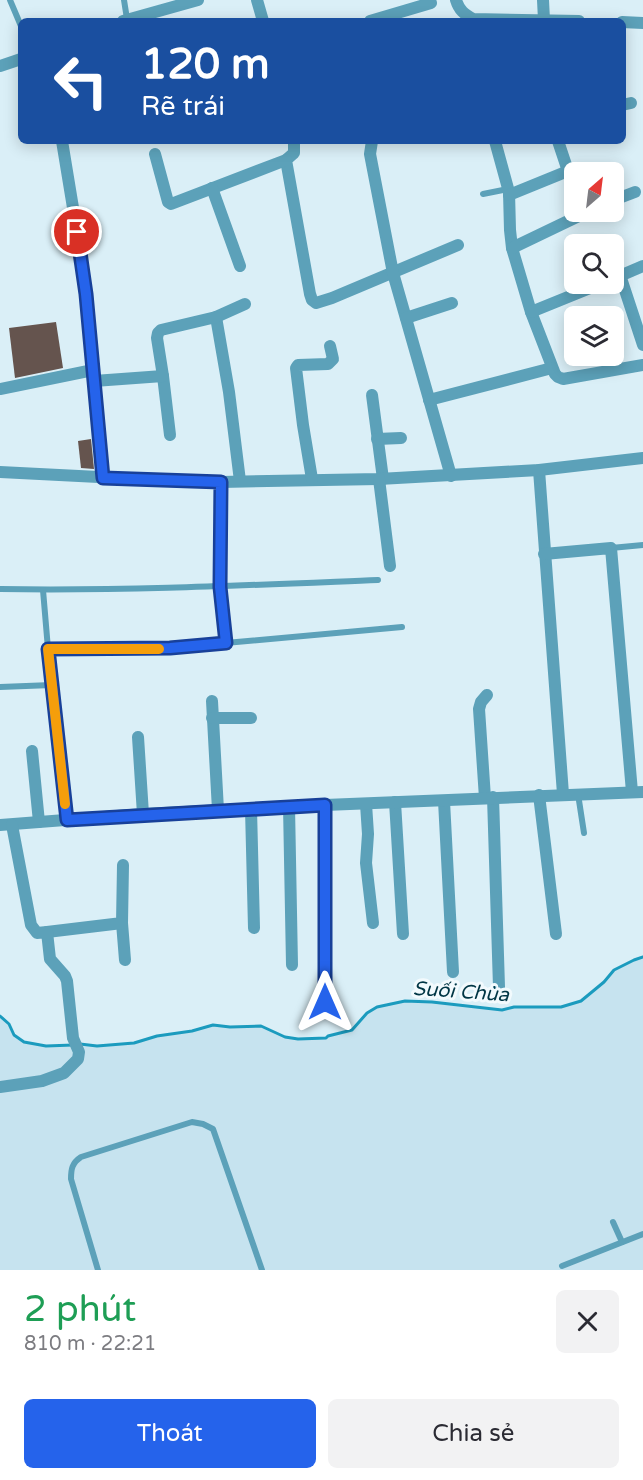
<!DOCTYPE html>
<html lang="vi">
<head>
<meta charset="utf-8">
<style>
  body { margin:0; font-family:"Varela Round",sans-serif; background:#f2f2f3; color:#2b2b33; height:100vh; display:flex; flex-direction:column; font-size:22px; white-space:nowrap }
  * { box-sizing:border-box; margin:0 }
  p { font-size:20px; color:#7c7c81 }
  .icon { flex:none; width:33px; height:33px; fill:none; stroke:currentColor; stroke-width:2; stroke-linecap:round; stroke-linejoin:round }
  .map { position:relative; height:1270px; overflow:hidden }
  .drawer { display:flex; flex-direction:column; background:#fff; flex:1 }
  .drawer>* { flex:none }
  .banner { position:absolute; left:18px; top:18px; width:608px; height:126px; border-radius:9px; box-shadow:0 3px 15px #0003; background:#1a4fa0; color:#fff; overflow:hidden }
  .needle { width:39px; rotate:28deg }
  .tools { position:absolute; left:564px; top:162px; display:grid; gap:12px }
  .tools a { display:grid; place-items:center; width:60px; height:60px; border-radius:9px; background:#fff; box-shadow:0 3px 15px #0003; font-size:30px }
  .pin { position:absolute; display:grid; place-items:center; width:51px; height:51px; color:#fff; margin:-26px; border:3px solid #fff; border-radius:50%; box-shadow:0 2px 6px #0007 }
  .me { position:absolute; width:66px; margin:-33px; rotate:0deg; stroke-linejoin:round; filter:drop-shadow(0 0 4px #0008) }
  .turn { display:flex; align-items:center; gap:21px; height:126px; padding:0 24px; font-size:27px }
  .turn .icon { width:78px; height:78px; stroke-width:2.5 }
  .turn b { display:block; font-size:42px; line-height:51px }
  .round { display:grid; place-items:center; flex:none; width:63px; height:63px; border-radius:9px; background:#f2f2f3 }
  .headline { display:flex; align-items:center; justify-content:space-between; height:102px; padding:0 24px }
  h1 { font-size:36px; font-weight:600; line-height:45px; color:#1e9e55 }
  .primary-button { display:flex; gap:12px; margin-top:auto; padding:12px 24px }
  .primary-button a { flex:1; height:69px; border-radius:9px; background:#2563eb; color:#fff; font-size:24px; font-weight:600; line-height:69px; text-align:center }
  .primary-button a+a { background:#f2f2f3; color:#2b2b33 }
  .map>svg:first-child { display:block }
  .built { fill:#c6e3ef }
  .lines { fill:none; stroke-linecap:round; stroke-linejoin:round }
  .stream { stroke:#1b9bbe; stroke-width:3 }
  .building { fill:#65544e }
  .lane { stroke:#5ca1b9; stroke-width:6 }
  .street { stroke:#5ca1b9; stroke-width:12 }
  .route-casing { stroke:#184099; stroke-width:15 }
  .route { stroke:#2563eb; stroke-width:10 }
  .slow { stroke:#f59e0b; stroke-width:10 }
  .labels { text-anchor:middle; stroke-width:6; stroke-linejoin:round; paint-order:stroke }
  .water-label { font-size:20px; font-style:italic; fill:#003645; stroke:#f2fafd }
</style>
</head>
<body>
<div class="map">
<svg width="643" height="1270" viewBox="0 0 643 1270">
  <rect width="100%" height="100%" fill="#daeff7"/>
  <polygon class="built" points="643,957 643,1270 0,1270 0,1016 9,1024 14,1035 24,1042 46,1046 83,1044 97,1046 134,1043 157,1036 192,1031 213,1025 230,1027 261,1026 285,1037 298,1039 316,1039 326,1038 328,1036 352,1030 367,1013 377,1007 405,1001 432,1002 502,1010 514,1007 561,1007 581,1001 604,982 614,970 634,960"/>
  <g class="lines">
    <g class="stream">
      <polyline points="0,1016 9,1024 14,1035 24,1042 46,1046 73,1045"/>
      <polyline points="80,1044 97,1046 134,1043 157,1036 192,1031 213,1025 230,1027 261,1026 285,1037 298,1039 326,1038 328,1036 352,1030 367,1013 377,1007 405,1001 432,1002 502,1010 514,1007 561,1007 581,1001 604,982 614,970 634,960 643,957"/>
    </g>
  </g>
  <g class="building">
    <polygon points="56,322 63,368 15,378 9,328"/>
    <polygon points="91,439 94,469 81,468 78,441"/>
  </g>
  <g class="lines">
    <g class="lane">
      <polyline points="10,0 21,26"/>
      <polyline points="124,0 127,19"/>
      <polyline points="483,194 508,189"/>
      <polyline points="221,482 221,587 226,643"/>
      <polyline points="611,548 643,545"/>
      <path d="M 0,589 C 126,591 252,585 378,580"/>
      <polyline points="43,590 48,649 67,820"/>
      <polyline points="48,649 170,648 402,627"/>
      <polyline points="0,687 52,685"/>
      <polyline points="578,794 584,833"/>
      <polyline points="613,1222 622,1242"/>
      <polyline points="562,1266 643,1234"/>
      <path d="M 98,1270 L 71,1179 C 71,1169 72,1163 81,1157 L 192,1122 L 203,1124 L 213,1129 L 262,1270"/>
    </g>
    <g class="street">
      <polyline points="257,0 263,21"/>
      <path d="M 456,0 C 459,10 464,14 473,19 L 579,21"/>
      <polyline points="543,0 544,20"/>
      <polyline points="123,21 198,0"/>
      <polyline points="370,21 431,3"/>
      <polyline points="622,22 643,23"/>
      <polyline points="0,66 21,59"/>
      <polyline points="622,105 631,103"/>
      <polyline points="62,141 77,232 86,294 103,478"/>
      <polyline points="294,141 294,153 286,160 310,294 312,300 316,303 332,298 458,245"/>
      <polyline points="372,141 370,154 393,273 451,476"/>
      <polyline points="495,141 509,192 510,230 512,248 531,312 555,374 558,377 563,379 643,365"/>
      <polyline points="558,141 568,171"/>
      <polyline points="155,154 168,202 171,204 286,160"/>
      <polyline points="212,188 240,266"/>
      <polyline points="509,195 568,171 574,185"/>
      <polyline points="614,200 635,192"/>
      <polyline points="512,248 587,212"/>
      <polyline points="620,275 643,345"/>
      <polyline points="615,278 643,266"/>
      <polyline points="531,312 600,284"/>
      <polyline points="216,317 229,392 240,481"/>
      <polyline points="406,318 452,303"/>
      <polyline points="163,376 170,435"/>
      <polyline points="94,381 163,376 157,338 158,333 161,330 216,317 245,304"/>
      <polyline points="0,389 93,370"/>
      <polyline points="372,395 383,479"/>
      <polyline points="429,400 552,368"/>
      <polyline points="377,439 401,438"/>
      <polyline points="539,470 563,794"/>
      <polyline points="0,472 177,481 221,482 379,479 539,470 643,458"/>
      <polyline points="312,479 303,425 296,368 298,365 328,364 333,359 330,346"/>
      <polyline points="379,479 390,566"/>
      <polyline points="544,554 611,548 632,792"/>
      <polyline points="212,701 218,810"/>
      <polyline points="212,718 251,718"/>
      <polyline points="138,737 143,814"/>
      <polyline points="32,751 39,822"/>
      <polyline points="539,795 556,934"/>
      <polyline points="493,797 499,987"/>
      <polyline points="485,798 479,709 481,702 487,695"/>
      <polyline points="444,801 453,972"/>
      <polyline points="395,802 403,934"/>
      <polyline points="366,804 368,834 366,863 373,923"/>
      <polyline points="289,806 292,965"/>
      <polyline points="251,809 254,928"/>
      <polyline points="0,825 143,814 325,805 643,792"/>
      <polyline points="122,923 125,960"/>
      <polyline points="47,932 122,923 123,865"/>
      <polyline points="325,1002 325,805"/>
      <polyline points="0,1087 42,1081 64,1073 78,1059 79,1052 73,1038 67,981 65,976 50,959 47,932 37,933 31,925 12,825"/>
    </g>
  </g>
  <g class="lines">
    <g class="route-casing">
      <polyline id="route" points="77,232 86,294 103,478 221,482 220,587 226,643 170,648 48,649 67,820 325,805 325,1002"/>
    </g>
    <use href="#route" class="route"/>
    <polyline class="slow" points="65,804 48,649 159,649"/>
  </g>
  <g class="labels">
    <g class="water-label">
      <text transform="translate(461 991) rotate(4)" y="7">Suối Chùa</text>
    </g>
  </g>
</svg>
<div class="tools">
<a><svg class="needle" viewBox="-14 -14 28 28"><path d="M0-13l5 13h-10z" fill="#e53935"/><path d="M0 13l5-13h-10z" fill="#7c7c81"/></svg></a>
<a><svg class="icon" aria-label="search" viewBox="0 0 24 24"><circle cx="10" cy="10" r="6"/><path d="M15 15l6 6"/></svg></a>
<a><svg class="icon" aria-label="layers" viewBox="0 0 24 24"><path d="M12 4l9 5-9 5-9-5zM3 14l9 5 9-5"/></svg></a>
</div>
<div class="pin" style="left:77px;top:232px;background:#d93025"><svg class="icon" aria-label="arrive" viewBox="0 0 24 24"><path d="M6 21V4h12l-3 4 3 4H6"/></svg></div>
<svg class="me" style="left:325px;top:1002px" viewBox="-20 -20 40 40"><path d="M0-17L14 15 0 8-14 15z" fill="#2563eb" stroke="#fff" stroke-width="4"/></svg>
<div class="banner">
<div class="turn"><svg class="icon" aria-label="left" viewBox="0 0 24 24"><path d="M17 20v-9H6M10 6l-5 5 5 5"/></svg><div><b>120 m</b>Rẽ trái</div></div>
</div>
</div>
<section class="drawer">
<div class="headline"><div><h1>2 phút</h1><p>810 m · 22:21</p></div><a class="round"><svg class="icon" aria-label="close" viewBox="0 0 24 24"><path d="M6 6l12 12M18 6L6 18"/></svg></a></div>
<div class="primary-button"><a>Thoát</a><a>Chia sẻ</a></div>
</section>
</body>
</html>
